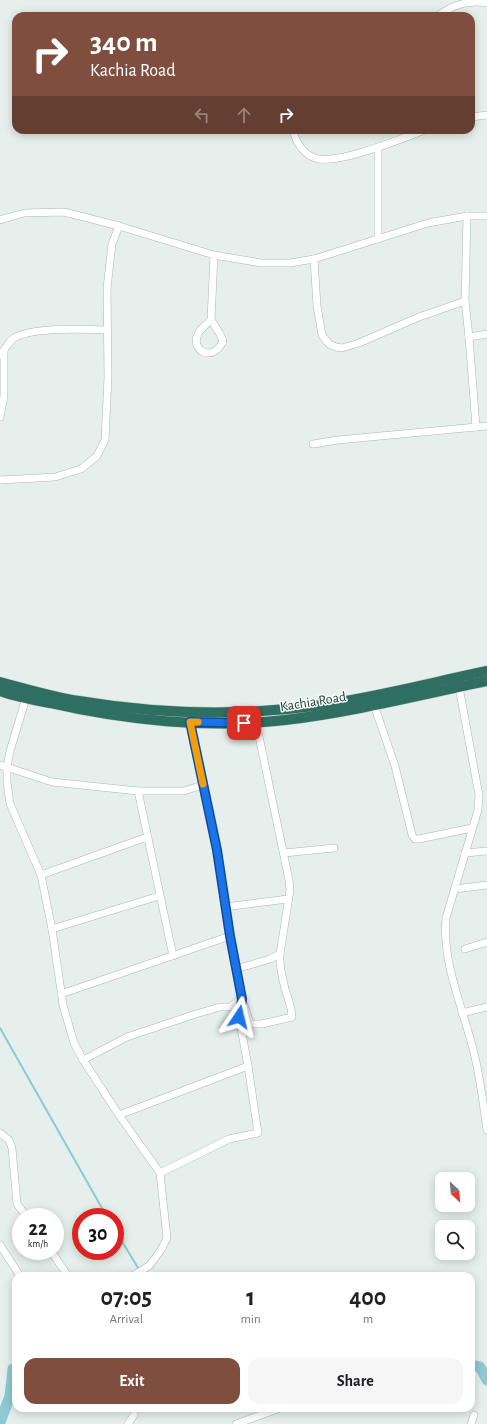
<!DOCTYPE html>
<html lang="en">
<head>
<meta charset="utf-8">
<style>
  body { margin:0; font-family:"Alegreya Sans",sans-serif; background:#f6f6f6; color:#202124; height:100vh; display:flex; flex-direction:column; font-size:15px; white-space:nowrap }
  * { box-sizing:border-box; margin:0 }
  p { font-size:13px; color:#757577 }
  .icon { flex:none; width:22px; height:22px; fill:none; stroke:currentColor; stroke-width:2; stroke-linecap:round; stroke-linejoin:round }
  .map { position:relative; flex:1; overflow:hidden }
  .panel { position:absolute; left:12px; top:1272px; width:463px; height:140px; display:flex; flex-direction:column; background:#fff; border-radius:12px; box-shadow:0 2px 10px #0003 }
  .panel>* { flex:none }
  .guide { position:absolute; left:12px; top:12px; width:463px; height:122px; border-radius:12px; box-shadow:0 2px 10px #0003; background:#7f4e3f; color:#fff; overflow:hidden }
  .needle { width:26px; rotate:154deg }
  .tools { position:absolute; left:435px; top:1172px; display:grid; gap:8px }
  .tools a { display:grid; place-items:center; width:40px; height:40px; border-radius:8px; background:#fff; box-shadow:0 2px 10px #0003; font-size:20px }
  .speed { position:absolute; left:12px; top:1208px; display:flex; gap:8px; font-size:20px; font-weight:700; text-align:center }
  .speed>* { display:grid; place-content:center; width:52px; height:52px; border-radius:50%; background:#fff; box-shadow:0 2px 10px #0003; line-height:1 }
  .speed small { font-size:10px; font-weight:400 }
  .speed .limit { border:6px solid #d22; background:#fff; color:#111 }
  .pin { position:absolute; display:grid; place-items:center; width:34px; height:34px; color:#fff; margin:-17px; border-radius:8px; box-shadow:0 2px 6px #0006 }
  .me { position:absolute; width:44px; margin:-22px; rotate:10deg; stroke-linejoin:round; filter:drop-shadow(0 0 3px #0008) }
  .turn { display:flex; align-items:center; gap:14px; height:84px; padding:0 12px; font-size:18px }
  .turn .icon { width:52px; height:52px; stroke-width:2.5 }
  .turn b { display:block; font-size:28px; line-height:34px }
  .lanes { display:flex; align-items:center; height:38px; padding:0 12px; background:#0003; justify-content:center; gap:20px; direction:ltr }
  .lanes .off { opacity:.35 }
  .eta { display:flex; justify-content:space-evenly; align-items:center; height:68px; text-align:center }
  .eta b { font-size:24px; font-weight:700; line-height:28px }
  .cta { display:flex; gap:8px; margin-top:auto; padding:8px 12px }
  .cta a { flex:1; height:46px; border-radius:12px; background:#7f4e3f; color:#fff; font-size:16px; font-weight:700; line-height:46px; text-align:center }
  .cta a+a { background:#f6f6f6; color:#202124 }
  .map>svg:first-child { display:block }
  .lines { fill:none; stroke-linecap:round; stroke-linejoin:round }
  .stream { stroke:#8ec9d4; stroke-width:2 }
  .river { stroke:#8ec9d4; stroke-width:11 }
  .minor-casing { stroke:#a8b8b2; stroke-width:8 }
  .highway-casing { stroke:#c2cac8; stroke-width:11 }
  .minor { stroke:#fff; stroke-width:7 }
  .highway { stroke:#2f6f62; stroke-width:10 }
  .route-casing { stroke:#114b97; stroke-width:10 }
  .route { stroke:#1a73e8; stroke-width:7 }
  .slow { stroke:#f59e0b; stroke-width:7 }
  .labels { text-anchor:middle; stroke-width:3; stroke-linejoin:round; paint-order:stroke }
  .street-label { font-size:14px; fill:#24423a; stroke:#f7fbf9 }
</style>
</head>
<body>
<div class="map">
<svg width="487" height="1424" viewBox="0 0 487 1424">
  <rect width="100%" height="100%" fill="#e6efeb"/>
  <g class="lines">
    <g class="stream">
      <polyline points="0,1028 107,1217"/>
      <polyline points="115,1230 143,1276"/>
    </g>
    <g class="river">
      <polyline points="471,1365 480,1367 487,1380"/>
      <polyline points="0,1422 10,1396 13,1369 16,1368"/>
    </g>
    <g class="minor-casing">
      <g id="minor">
        <path d="M 438,16 C 452,5 469,0 487,3"/>
        <polyline points="471,117 487,115"/>
        <path d="M 293,130 C 296,142 303,154 315,158 C 335,166 403,138 425,130"/>
        <polyline points="378,147 378,239"/>
        <polyline points="467,216 465,301 469,337 476,427"/>
        <polyline points="0,220 24,213 64,212 119,226 214,255 261,263 290,263 314,259 428,223 467,216 487,216"/>
        <polyline points="314,259 317,306 322,335 329,344 336,347 342,348 359,343 419,317 465,301"/>
        <path d="M 211,320 C 207,324 200,329 198,334 C 190,351 213,363 223,341 L 220,334 L 211,320 L 214,255"/>
        <polyline points="469,337 487,334"/>
        <path d="M 0,355 C 5,350 8,342 14,338 C 31,327 86,329 107,330"/>
        <polyline points="0,417 4,396 4,350"/>
        <polyline points="313,444 338,440 487,426"/>
        <polyline points="0,480 55,477 81,469 97,456 105,440 108,377 107,288 112,244 119,226"/>
        <path d="M 459,687 L 479,795 L 478,810 L 446,918 C 442,963 462,1005 473,1049 C 480,1075 483,1103 487,1130"/>
        <polyline points="26,698 10,751 7,767 7,782 10,804 41,875 52,929 63,1005 74,1043 83,1060 119,1115 160,1173 167,1238 161,1250 149,1266 132,1276"/>
        <polyline points="374,705 395,766 412,835 415,839 419,839 472,828"/>
        <polyline points="0,765 52,782 138,791 184,791 203,785"/>
        <polyline points="138,791 173,956"/>
        <polyline points="284,853 334,848"/>
        <polyline points="465,853 487,851"/>
        <polyline points="41,875 147,837"/>
        <polyline points="455,889 487,885"/>
        <polyline points="225,907 288,899"/>
        <polyline points="52,929 159,896"/>
        <polyline points="465,949 487,942"/>
        <polyline points="236,969 270,959 280,954 290,890 289,880 256,722"/>
        <polyline points="61,994 230,936"/>
        <polyline points="462,1013 487,1007"/>
        <path d="M 83,1060 L 127,1037 L 196,1014 L 220,1007 L 230,1007 L 242,999 L 250,1023 L 252,1024 L 262,1024 L 292,1017 C 292,1007 288,999 285,989 C 282,977 279,965 280,954"/>
        <polyline points="119,1115 248,1066"/>
        <polyline points="0,1133 9,1140 12,1148 17,1204 27,1217"/>
        <polyline points="160,1173 229,1139 258,1133 248,1066 239,1017 242,999 230,936 217,850 190,722"/>
        <polyline points="0,1245 20,1276"/>
        <polyline points="51,1251 68,1276"/>
        <polyline points="128,1424 134,1415"/>
        <polyline points="236,1424 280,1408"/>
        <polyline points="471,1424 474,1415"/>
      </g>
    </g>
    <g class="highway-casing">
      <g id="highway">
        <path d="M 0,682 C 26,689 53,697 79,701 C 157,714 237,716 315,706 C 373,698 430,683 487,671"/>
        <path d="M 0,691 C 16,697 33,700 50,703 C 124,720 209,729 285,720 C 353,712 420,695 487,681"/>
      </g>
    </g>
    <use href="#minor" class="minor"/>
    <use href="#highway" class="highway"/>
  </g>
  <g class="lines">
    <g class="route-casing">
      <polyline id="route" points="239,1017 242,999 230,936 217,850 190,722 244,723"/>
    </g>
    <use href="#route" class="route"/>
    <polyline class="slow" points="198,722 190,722 203,784"/>
  </g>
  <g class="labels">
    <g class="street-label">
      <text transform="translate(313 701) rotate(-9)" y="5">Kachia Road</text>
    </g>
  </g>
</svg>
<div class="tools">
<a><svg class="needle" viewBox="-14 -14 28 28"><path d="M0-13l5 13h-10z" fill="#e53935"/><path d="M0 13l5-13h-10z" fill="#757577"/></svg></a>
<a><svg class="icon" aria-label="search" viewBox="0 0 24 24"><circle cx="10" cy="10" r="6"/><path d="M15 15l6 6"/></svg></a>
</div>
<div class="speed"><div>22<small>km/h</small></div><div class="limit">30</div></div>
<div class="pin" style="left:244px;top:723px;background:#d93025"><svg class="icon" aria-label="arrive" viewBox="0 0 24 24"><path d="M6 21V4h12l-3 4 3 4H6"/></svg></div>
<svg class="me" style="left:239px;top:1017px" viewBox="-20 -20 40 40"><path d="M0-17L14 15 0 8-14 15z" fill="#1a73e8" stroke="#fff" stroke-width="4"/></svg>
<div class="guide">
<div class="turn"><svg class="icon" aria-label="right" viewBox="0 0 24 24"><path d="M7 20v-9h11M14 6l5 5-5 5"/></svg><div><b>340 m</b>Kachia Road</div></div>
<div class="lanes"><svg class="icon off" aria-label="left" viewBox="0 0 24 24"><path d="M17 20v-9H6M10 6l-5 5 5 5"/></svg><svg class="icon off" aria-label="ahead" viewBox="0 0 24 24"><path d="M12 20V5M6 11l6-6 6 6"/></svg><svg class="icon" aria-label="right" viewBox="0 0 24 24"><path d="M7 20v-9h11M14 6l5 5-5 5"/></svg></div>
</div>
<section class="panel">
<div class="eta">
<div><b>07:05</b><p>Arrival</p></div>
<div><b>1</b><p>min</p></div>
<div><b>400</b><p>m</p></div>
</div>
<div class="cta"><a>Exit</a><a>Share</a></div>
</section>
</div>
</body>
</html>
